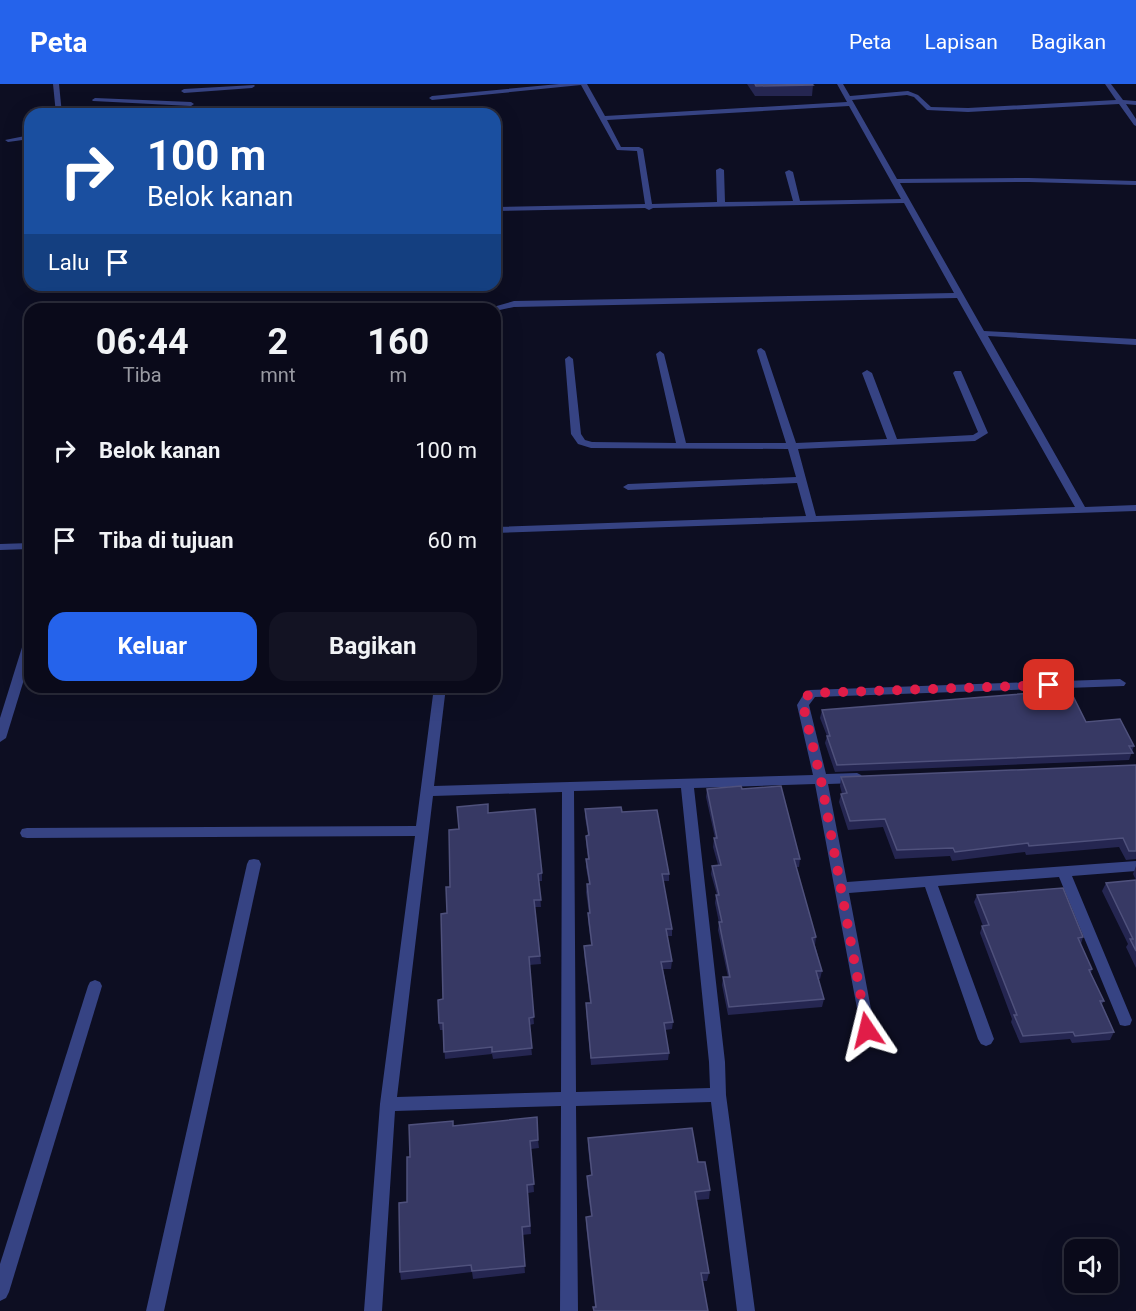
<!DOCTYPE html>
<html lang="id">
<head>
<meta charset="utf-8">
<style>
  body { margin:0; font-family:Roboto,sans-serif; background:#131323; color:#f1f3f6; height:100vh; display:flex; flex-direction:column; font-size:22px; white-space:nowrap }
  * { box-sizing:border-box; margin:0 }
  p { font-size:20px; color:#999aa2 }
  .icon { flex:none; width:33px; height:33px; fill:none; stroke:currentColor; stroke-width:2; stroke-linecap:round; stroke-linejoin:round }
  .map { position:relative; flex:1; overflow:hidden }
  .panel { position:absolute; left:24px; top:219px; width:477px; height:390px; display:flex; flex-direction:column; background:#0a0a1a; border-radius:18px; box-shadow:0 6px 24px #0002,0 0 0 2px #2a2b39 }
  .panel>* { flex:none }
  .guide { position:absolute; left:24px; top:24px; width:477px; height:183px; border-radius:18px; box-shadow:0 6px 24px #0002,0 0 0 2px #2a2b39; background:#1a4fa0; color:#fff; overflow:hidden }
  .tools { position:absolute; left:1064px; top:1155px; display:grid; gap:12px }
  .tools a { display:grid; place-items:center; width:54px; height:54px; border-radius:12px; background:#0a0a1a; box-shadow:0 6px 24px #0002,0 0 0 2px #2a2b39; font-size:30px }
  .pin { position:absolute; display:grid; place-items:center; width:51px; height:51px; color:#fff; margin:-26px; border-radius:12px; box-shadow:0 3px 9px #0006 }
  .me { position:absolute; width:66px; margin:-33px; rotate:350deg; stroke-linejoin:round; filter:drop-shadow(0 0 4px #0008) }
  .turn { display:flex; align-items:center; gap:21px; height:126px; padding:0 24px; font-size:27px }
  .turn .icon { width:78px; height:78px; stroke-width:2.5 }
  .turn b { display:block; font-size:42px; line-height:51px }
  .then { display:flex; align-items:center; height:57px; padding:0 24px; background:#0003; gap:12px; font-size:22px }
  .eta { display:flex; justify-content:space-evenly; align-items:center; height:102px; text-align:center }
  .eta b { font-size:36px; font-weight:700; line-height:42px }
  .button { display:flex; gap:12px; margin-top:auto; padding:12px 24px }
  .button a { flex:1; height:69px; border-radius:18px; background:#2563eb; color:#fff; font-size:24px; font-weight:700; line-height:69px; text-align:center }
  .button a+a { background:#131323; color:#f1f3f6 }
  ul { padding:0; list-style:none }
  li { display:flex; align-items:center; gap:18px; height:90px; padding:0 24px }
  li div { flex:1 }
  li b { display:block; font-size:22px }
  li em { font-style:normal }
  header { display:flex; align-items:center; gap:36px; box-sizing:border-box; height:84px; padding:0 30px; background:#2563eb; color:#fff }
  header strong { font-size:28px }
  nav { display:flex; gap:33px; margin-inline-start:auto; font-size:21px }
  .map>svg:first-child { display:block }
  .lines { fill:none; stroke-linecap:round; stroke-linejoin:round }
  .street { fill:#364383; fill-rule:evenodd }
  .wall { fill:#252651 }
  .building { fill:#373964; stroke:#4f517c; stroke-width:1.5 }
  .route { stroke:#e11d48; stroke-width:10; stroke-dasharray:0 18 }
</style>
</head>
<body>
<header>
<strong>Peta</strong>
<nav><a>Peta</a><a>Lapisan</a><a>Bagikan</a></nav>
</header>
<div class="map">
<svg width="1136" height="1227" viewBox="0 0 1136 1227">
  <rect width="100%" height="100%" fill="#0d0e22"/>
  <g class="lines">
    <g class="street">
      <polygon points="53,0 59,0 62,30 56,30"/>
      <path d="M 559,0 L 587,0 L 605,32 L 847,18 L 837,0 L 843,0 L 850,12 L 908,7 L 918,11 L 931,23 L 968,24 L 1116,16 L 1105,0 L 1111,0 L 1123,16 L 1136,17 L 1136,21 L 1126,20 L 1136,35 L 1136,42 L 1134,41 L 1119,20 L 968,28 L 927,26 L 914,13 L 907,11 L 852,16 L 897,95 L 1029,94 L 1136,97 L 1136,101 L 1029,98 L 900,99 L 984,247 L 1136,255 L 1136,261 L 988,252 L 1085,423 L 1136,421 L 1136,427 L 495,449 L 495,443 L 806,432 L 797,399 L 628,406 L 623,403 L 628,400 L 796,393 L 788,365 L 591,364 L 578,360 L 571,350 L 565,275 L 569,272 L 573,275 L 581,350 L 585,356 L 592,358 L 676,359 L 656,270 L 660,267 L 664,270 L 686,359 L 786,359 L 757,267 L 758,265 L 761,264 L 765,267 L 796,359 L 887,355 L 862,289 L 867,286 L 872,289 L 897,355 L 973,351 L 978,348 L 953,289 L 955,287 L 961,287 L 988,349 L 975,357 L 798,365 L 816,432 L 1075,423 L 957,214 L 514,223 L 495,227 L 486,225 L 514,217 L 954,209 L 904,119 L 653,124 L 649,126 L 645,124 L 495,127 L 495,123 L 645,120 L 637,67 L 617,66 L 581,1 L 432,16 L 429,14 L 432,12 ZM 849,22 L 901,115 L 800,117 L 793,88 L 789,86 L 785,88 L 793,117 L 725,118 L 724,86 L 720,84 L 716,86 L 717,118 L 652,120 L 643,65 L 639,63 L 621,63 L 607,36 Z"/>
      <polygon points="254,1 255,2 252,4 184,9 181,7 184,5"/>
      <polygon points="95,14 191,18 194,20 191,22 93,17 92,16"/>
      <polygon points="377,27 380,30 364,30"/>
      <polygon points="30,51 30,55 8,58 5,56"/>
      <polygon points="30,459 30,465 0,466 0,460"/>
      <polygon points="30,553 30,576 6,654 0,658 0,634 24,557"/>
      <path d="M 1120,595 L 1126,599 L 1124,602 L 815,613 L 809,621 L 826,690 L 857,689 L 861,691 L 863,694 L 861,697 L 857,699 L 828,700 L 847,798 L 1136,777 L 1136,787 L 1072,792 L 1132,936 L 1130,941 L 1125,942 L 1120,941 L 1118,936 L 1059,793 L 938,802 L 994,955 L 991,960 L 986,962 L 981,960 L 978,955 L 925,803 L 849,809 L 875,946 L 872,951 L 867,953 L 862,951 L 815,700 L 694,704 L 725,978 L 726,1011 L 755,1227 L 737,1227 L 711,1018 L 576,1022 L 578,1227 L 560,1227 L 561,1022 L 395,1027 L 382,1227 L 364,1227 L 380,1020 L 415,752 L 27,754 L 22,753 L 20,749 L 22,745 L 27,744 L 416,742 L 434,603 L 446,603 L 434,702 L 813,691 L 797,621 L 805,608 L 810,606 ZM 681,704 L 709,978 L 710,1004 L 576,1008 L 574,707 ZM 562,708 L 561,1008 L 397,1013 L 433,712 Z"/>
      <polygon points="254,775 259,776 261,780 164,1227 146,1227 247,780 249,776"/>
      <polygon points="95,896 100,898 102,902 9,1208 6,1214 0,1217 0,1180 88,902 90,898"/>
    </g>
  </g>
  <g class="wall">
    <polygon points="747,0 812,0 813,1 812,12 755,12"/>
    <polygon points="822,626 1134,662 1129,676 835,688 825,659 827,652 820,634"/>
    <polygon points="1136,681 1136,775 1126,776 1119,763 1026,771 1025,768 952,777 950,772 895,775 883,743 848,746 839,718 841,710 842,710 840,702 841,693"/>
    <polygon points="707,705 742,705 800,775 799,783 796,783 816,853 815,861 822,887 820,895 818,895 824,915 822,923 728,931 722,901 723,893 728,893 718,846 719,839 715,819 716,811 717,811 711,790 712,782 718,781 713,763 714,754 715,754 706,713"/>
    <polygon points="585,725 622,728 669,790 669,797 663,797 672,845 672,852 667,852 672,877 671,885 663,885 673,938 672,945 665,946 669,969 668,976 591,981 586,927 586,919 590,919 584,869 584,862 591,861 588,836 588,829 589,829 586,808 587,800 589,800 586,783 586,775 588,775 586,759 586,752 588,751 585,733"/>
    <polygon points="488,729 542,789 542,797 539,797 541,823 535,823 541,880 529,881 534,940 529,941 532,971 493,975 492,970 445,975 443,946 440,946 439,939 443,915 447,829 459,745"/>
    <polygon points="1136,782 1136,884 1126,863 1128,860 1102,807 1106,799 1136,796 1133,790"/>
    <polygon points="977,811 1083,853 1081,860 1092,885 1091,889 1104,917 1102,920 1114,948 1110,956 1072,959 1070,955 1020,959 1011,938 1012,935 980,849 982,842 983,842 974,818"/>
    <polygon points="454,1042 538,1056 539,1064 531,1065 534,1108 528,1109 531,1150 522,1151 525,1189 473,1195 472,1188 401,1196 400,1188 407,1118 410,1073"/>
    <polygon points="588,1054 698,1078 710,1106 709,1115 697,1116 709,1189 707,1197 703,1197 708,1227 593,1227 593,1223 595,1223 586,1141 586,1133 591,1132 587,1100 587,1092 591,1091 588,1063"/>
  </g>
  <g class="building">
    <polygon points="755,0 812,0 813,1 756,2"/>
    <polygon points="1070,606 1086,638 1120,635 1134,662 1129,662 1133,669 837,681 827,652 830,652 822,626"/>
    <polygon points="1136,681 1136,767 1129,767 1123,754 1029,762 1028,759 955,768 953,764 897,766 885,735 850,737 841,710 847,709 841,693"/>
    <polygon points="741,702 742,705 781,702 800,775 794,775 816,853 812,854 822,887 816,887 824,915 729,923 723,893 730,893 719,838 722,838 716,811 719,811 712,782 721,781 714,754 717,754 707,705"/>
    <polygon points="488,720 488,729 535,725 542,789 538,790 541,816 534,816 540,872 529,873 534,933 529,934 532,964 492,968 492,963 444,968 443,939 439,939 438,916 443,915 441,830 447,829 446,803 450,803 449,746 459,745 457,723"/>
    <polygon points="621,723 622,728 657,726 669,790 662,790 672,845 666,845 672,877 661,878 673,938 664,939 669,969 591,974 586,919 591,919 584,862 592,861 588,829 590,829 587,800 590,800 586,775 589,775 586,752 589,751 585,725"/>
    <polygon points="1136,796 1136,867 1130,855 1133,855 1106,799"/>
    <polygon points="1063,804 1083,853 1078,854 1092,885 1089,886 1104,917 1100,917 1114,948 1075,952 1073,948 1023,952 1014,931 1017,931 982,842 989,841 977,811"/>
    <polygon points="537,1033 538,1056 530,1057 534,1100 527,1101 530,1142 522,1143 525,1182 472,1187 471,1181 400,1188 399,1119 407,1118 407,1073 410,1073 409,1041 453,1037 453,1042"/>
    <polygon points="692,1044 698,1078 705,1078 710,1106 695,1108 709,1189 701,1189 708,1227 594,1227 593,1223 596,1223 586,1133 592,1132 587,1092 592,1091 588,1054"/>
  </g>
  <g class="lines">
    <polyline class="route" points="867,946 821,696 803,621 808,611 814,609 1049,601"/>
  </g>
</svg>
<div class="tools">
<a><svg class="icon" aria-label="sound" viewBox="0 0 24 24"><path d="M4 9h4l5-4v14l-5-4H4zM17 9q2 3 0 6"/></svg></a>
</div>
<div class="pin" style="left:1049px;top:601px;background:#d93025"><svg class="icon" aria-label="arrive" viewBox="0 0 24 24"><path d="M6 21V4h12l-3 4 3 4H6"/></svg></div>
<svg class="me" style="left:867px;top:946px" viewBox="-20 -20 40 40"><path d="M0-17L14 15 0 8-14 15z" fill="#e11d48" stroke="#fff" stroke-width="4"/></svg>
<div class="guide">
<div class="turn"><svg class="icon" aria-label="right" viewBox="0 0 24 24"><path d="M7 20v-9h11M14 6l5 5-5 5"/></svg><div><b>100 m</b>Belok kanan</div></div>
<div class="then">Lalu<svg class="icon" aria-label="arrive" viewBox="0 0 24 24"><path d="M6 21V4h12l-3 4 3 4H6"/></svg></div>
</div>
<section class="panel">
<div class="eta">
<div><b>06:44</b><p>Tiba</p></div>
<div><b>2</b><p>mnt</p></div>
<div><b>160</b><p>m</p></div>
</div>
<ul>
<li><svg class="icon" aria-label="right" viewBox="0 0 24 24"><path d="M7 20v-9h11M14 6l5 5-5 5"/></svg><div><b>Belok kanan</b></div><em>100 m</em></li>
<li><svg class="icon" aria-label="arrive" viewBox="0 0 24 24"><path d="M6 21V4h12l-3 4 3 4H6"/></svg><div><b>Tiba di tujuan</b></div><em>60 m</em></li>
</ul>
<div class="button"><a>Keluar</a><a>Bagikan</a></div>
</section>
</div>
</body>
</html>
